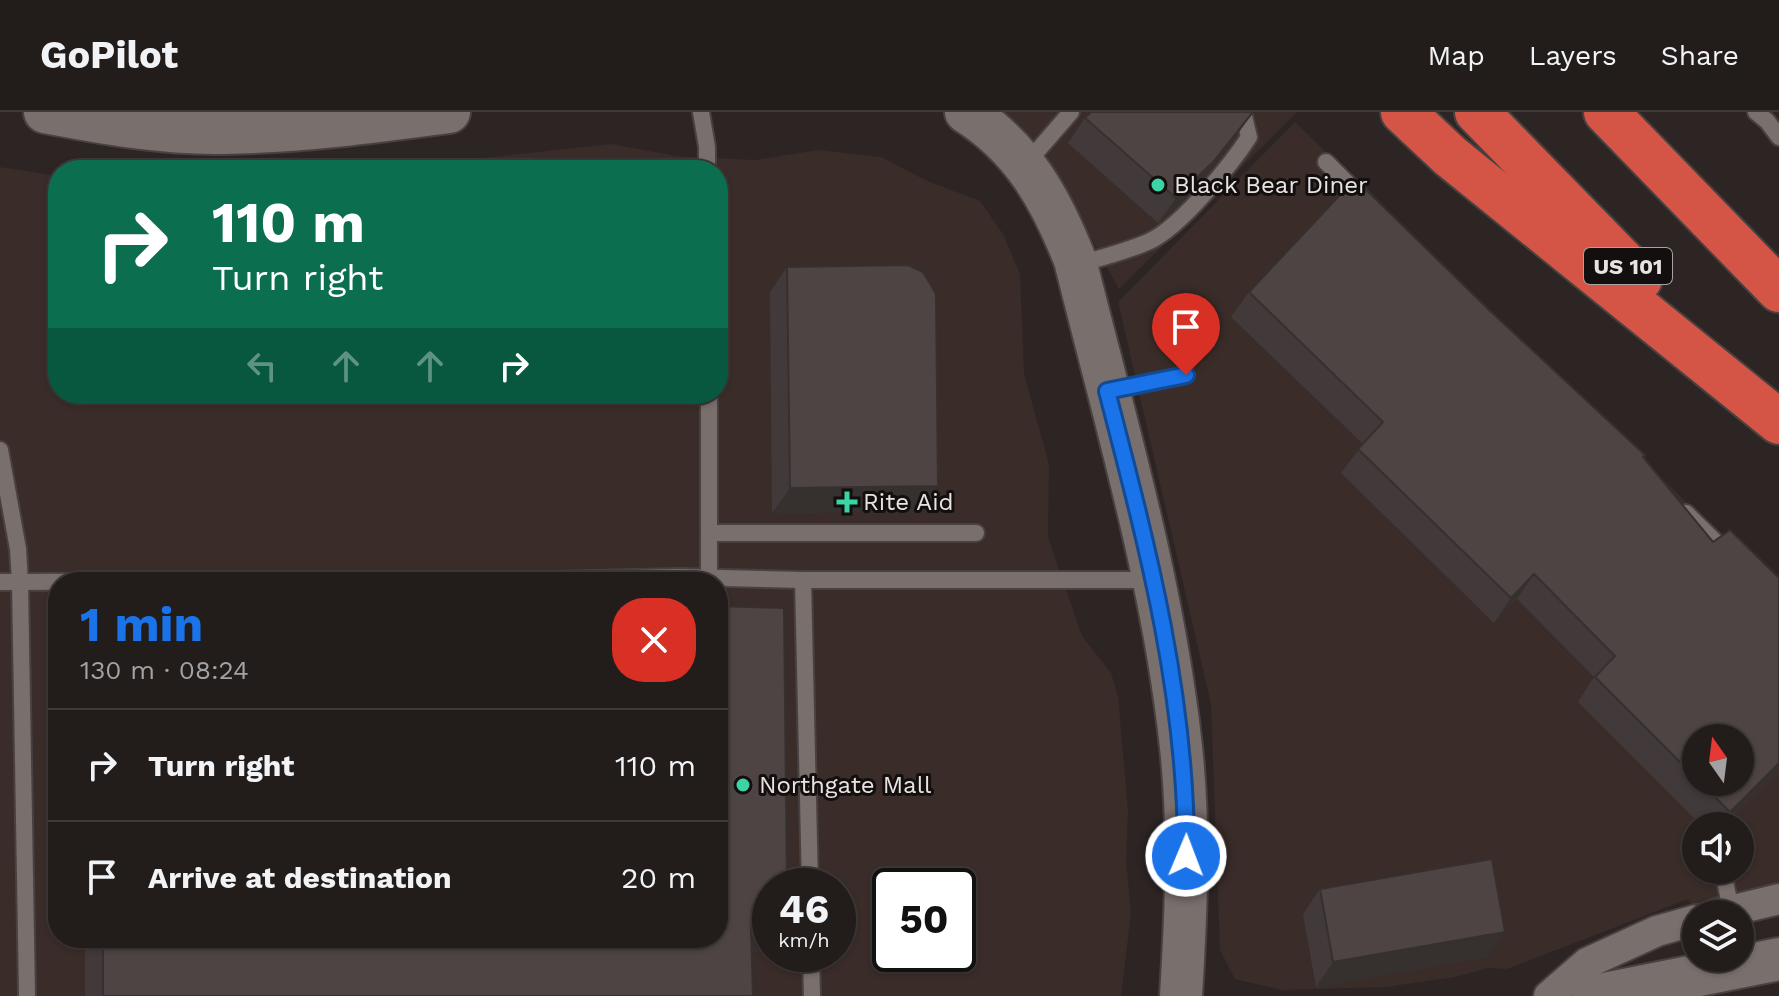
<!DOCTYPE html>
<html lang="en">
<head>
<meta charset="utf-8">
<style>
  body { margin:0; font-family:"Work Sans",sans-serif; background:#2e2928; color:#f1f3f6; height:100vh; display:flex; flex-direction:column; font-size:30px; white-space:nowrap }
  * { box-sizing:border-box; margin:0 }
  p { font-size:26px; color:#a2a1a3 }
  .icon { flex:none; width:44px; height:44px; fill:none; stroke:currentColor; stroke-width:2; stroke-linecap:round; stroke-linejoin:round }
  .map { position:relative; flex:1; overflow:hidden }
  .panel { position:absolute; left:48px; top:460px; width:680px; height:376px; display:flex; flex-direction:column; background:#221c1b; border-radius:32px; box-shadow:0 2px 6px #0004,0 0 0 2px #3f3a3a }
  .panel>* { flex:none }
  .hud { position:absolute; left:48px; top:48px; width:680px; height:244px; border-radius:32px; box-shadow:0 2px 6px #0004,0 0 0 2px #3f3a3a; background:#0b6e4f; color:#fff; overflow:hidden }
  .needle { width:52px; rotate:346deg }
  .fabs { position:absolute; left:1682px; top:612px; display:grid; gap:16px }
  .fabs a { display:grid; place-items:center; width:72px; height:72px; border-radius:50%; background:#221c1b; box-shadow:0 2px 6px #0004,0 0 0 2px #3f3a3a; font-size:40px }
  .speed { position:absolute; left:752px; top:756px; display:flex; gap:16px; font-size:40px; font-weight:700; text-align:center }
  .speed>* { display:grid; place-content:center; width:104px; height:104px; border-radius:50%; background:#221c1b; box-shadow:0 2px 6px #0004,0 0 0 2px #3f3a3a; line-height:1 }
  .speed small { font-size:20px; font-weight:400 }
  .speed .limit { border:4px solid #111; border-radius:12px; background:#fff; color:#111 }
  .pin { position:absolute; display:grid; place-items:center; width:68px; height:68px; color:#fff; margin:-82px -34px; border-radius:50% 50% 50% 0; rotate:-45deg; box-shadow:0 0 8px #0007 }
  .pin .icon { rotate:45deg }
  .me { position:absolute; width:88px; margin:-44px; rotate:1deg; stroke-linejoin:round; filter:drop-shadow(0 0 6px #0008) }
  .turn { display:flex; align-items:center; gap:28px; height:168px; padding:0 32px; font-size:36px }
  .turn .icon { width:104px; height:104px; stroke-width:2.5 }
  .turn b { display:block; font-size:56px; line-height:68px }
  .lanes { display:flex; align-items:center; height:76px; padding:0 32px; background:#0003; justify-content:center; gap:40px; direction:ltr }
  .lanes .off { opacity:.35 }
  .round { display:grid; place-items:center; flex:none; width:84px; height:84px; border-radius:32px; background:#2e2928 }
  .headline { display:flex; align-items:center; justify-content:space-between; height:136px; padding:0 32px }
  h1 { font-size:48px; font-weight:700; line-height:60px; color:#1a73e8 }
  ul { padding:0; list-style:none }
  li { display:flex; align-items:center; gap:24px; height:112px; padding:0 32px; border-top:2px solid #3f3a3a }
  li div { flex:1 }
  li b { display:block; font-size:30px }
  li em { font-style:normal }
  header { display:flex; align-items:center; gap:48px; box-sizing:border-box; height:112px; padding:0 40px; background:#221c1b; border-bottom:2px solid #3f3a3a }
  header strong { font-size:38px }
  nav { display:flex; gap:44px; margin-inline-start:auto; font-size:28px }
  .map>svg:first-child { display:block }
  .built { fill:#3a2c29; fill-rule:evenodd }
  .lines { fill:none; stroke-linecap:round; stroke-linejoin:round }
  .lane-casing { stroke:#484140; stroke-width:20 }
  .street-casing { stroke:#484140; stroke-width:34 }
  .secondary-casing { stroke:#484140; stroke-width:46 }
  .highway-casing { stroke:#484140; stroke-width:48 }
  .lane { stroke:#796f6d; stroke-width:16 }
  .street { stroke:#796f6d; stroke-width:30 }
  .secondary { stroke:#796f6d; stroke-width:42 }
  .highway { stroke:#d45546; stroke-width:44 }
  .wall { fill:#423a3a; fill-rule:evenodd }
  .shaded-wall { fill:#36302f }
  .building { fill:#4d4443; stroke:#36302f; stroke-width:2 }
  .route-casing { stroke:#114b97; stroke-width:20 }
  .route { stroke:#1a73e8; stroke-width:14 }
  .poi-dot { fill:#3ad4a5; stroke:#130f0e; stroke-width:3 }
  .labels { text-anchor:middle; stroke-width:6; stroke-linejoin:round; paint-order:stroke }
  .shield { fill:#130f0e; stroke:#a8a3a2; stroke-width:2 }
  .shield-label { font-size:22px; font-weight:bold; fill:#e8e3e2 }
  .poi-label { font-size:24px; fill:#e8e3e2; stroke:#130f0e; text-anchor:start }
</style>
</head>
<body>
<header>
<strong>GoPilot</strong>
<nav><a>Map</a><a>Layers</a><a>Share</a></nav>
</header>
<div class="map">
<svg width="1779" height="884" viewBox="0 0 1779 884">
  <rect width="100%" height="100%" fill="#2d2524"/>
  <g class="built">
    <polygon points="998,0 1297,0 1119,177 1043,38"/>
    <path d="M 1295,10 L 1779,480 L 1779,772 L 1692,793 L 1688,787 L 1507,857 L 1488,856 L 1455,865 L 1386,875 L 1281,878 L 1235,867 L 1220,838 L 1211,592 L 1118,190 ZM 1696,626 L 1740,626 L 1740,670 L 1696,670 ZM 1696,714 L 1740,714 L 1740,758 L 1696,758 Z"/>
    <path d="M 611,32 L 676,44 L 755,48 L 818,38 L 881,45 L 925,68 L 980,89 L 1003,122 L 1020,162 L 1024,262 L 1049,352 L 1048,425 L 1082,524 L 1111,561 L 1118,584 L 1128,699 L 1126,748 L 1131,801 L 1121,884 L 0,884 L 0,55 L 58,64 L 58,282 L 718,282 L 718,58 L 413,58 L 455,49 ZM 58,470 L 718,470 L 718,826 L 58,826 ZM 770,774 L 838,774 L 838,842 L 770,842 ZM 890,774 L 958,774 L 958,842 L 890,842 Z"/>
  </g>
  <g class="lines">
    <g class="lane-casing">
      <g id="lane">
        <polyline points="701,0 707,35 707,58"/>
        <polyline points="1756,0 1767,9 1779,25"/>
        <polyline points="1326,50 1365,89"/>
        <polyline points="1026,52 1071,0"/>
        <path d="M 1078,153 C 1102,145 1128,139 1150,129 C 1180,115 1231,53 1249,25 L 1243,0"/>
        <polyline points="1109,279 1186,263"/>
        <polyline points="709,282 709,465"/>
        <polyline points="0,338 18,437 20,470 27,884"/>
        <polyline points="1686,401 1729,443"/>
        <polyline points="709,421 976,421"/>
        <polyline points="0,470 549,468 680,465 803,468"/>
        <polyline points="1724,764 1731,798"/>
        <polyline points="810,774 803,468 1154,468"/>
        <polyline points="811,842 812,884"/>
      </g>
    </g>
    <g class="street-casing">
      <g id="street">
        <polyline points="1717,802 1779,787"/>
        <polyline points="1549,884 1587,851 1657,819 1696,808"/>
      </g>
    </g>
    <g class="secondary-casing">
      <g id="secondary">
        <path d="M 45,0 C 103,11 163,22 223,21 C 299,20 374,10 449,0"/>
        <path d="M 966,0 C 1023,36 1051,87 1075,148 C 1115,309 1163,469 1181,635 C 1190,718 1186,801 1181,884"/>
        <polyline points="1594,884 1779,847"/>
      </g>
    </g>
    <g class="highway-casing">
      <g id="highway">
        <polyline points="1403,0 1450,44 1779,310"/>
        <polyline points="1477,0 1640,167"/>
        <polyline points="1606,0 1779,178"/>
      </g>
    </g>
    <use href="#lane" class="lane"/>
    <use href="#street" class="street"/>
    <use href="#secondary" class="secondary"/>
    <use href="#highway" class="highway"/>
  </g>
  <g class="wall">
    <polygon points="1085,6 1237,23 1196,75 1158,111 1068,31"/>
    <polygon points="787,155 921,399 772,401 770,180"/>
    <path d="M 1249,180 L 1488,197 L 1643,346 L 1713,430 L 1779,466 L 1779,659 L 1723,714 L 1702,714 L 1578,590 L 1594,565 L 1517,487 L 1494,511 L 1341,361 L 1363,332 L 1231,205 ZM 1696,626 L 1740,670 L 1696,670 Z"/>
    <polygon points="770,774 770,837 752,839 753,884 85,884 85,826 718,826"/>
    <polygon points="1320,777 1488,845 1316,875 1303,802"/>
  </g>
  <g class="shaded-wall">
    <polygon points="1253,0 1237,23 1196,75 1158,111 1176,86"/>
    <polygon points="938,374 921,399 772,401 790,376"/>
    <polygon points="1534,462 1517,487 1494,511 1511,486"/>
    <polygon points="1779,651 1779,659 1723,714 1720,714 1730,700"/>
    <polygon points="770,814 770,838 734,839 751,815"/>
    <polygon points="1505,820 1488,845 1316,875 1333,850"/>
  </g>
  <g class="building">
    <polygon points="1091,0 1253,0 1213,50 1176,86 1085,6"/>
    <polygon points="1355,67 1488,197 1645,343 1643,345 1713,430 1730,418 1779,466 1779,651 1730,700 1700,670 1740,670 1740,626 1696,626 1696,666 1595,565 1615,544 1534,462 1511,486 1358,337 1383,310 1249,180"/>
    <polygon points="908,153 923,160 936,182 938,374 790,376 787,155"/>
    <polygon points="718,494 784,496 787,774 770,774 770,814 751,815 753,884 103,884 103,826 718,826"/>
    <polygon points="1492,747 1505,820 1333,850 1320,777"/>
  </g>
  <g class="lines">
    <g class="route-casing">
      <path id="route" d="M 1186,263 L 1107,279 C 1147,433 1187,584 1186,744"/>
    </g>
    <use href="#route" class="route"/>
  </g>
  <g class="poi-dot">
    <circle cx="1158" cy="73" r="8"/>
    <path d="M843 378h8v8h8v8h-8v8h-8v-8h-8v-8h8z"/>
    <circle cx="743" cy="673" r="8"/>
  </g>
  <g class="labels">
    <rect class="shield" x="1584" y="136" width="88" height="36" rx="6"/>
    <g class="shield-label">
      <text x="1628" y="162">US 101</text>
    </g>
    <g class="poi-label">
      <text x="1174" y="81">Black Bear Diner</text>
      <text x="863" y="398">Rite Aid</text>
      <text x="759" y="681">Northgate Mall</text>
    </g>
  </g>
</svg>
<div class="fabs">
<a><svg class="needle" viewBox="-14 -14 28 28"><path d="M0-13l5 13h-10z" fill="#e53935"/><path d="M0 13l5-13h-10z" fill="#a2a1a3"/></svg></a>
<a><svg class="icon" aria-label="sound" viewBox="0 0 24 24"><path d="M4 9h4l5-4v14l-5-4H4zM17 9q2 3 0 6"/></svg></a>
<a><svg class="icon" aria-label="layers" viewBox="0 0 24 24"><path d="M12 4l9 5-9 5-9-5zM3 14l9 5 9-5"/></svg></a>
</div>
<div class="speed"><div>46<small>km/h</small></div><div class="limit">50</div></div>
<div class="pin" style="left:1186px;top:263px;background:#d93025"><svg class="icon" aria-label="arrive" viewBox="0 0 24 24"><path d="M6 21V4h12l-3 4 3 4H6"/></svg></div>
<svg class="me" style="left:1186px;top:744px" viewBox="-20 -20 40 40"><circle r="17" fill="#1a73e8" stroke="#fff" stroke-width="3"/><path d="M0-11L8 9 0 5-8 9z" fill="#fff"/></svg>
<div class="hud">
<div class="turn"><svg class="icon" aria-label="right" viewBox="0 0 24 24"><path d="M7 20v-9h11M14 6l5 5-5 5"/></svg><div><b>110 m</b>Turn right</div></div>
<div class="lanes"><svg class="icon off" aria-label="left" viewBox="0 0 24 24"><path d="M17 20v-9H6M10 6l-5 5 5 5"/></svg><svg class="icon off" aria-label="ahead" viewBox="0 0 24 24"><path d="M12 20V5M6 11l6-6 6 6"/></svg><svg class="icon off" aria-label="ahead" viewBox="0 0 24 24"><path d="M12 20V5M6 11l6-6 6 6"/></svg><svg class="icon" aria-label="right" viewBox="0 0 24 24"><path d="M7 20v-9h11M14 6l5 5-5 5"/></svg></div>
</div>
<section class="panel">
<div class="headline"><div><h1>1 min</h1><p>130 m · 08:24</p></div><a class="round" style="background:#d93025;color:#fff"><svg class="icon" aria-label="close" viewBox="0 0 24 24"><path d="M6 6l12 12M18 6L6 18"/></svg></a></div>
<ul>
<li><svg class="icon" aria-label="right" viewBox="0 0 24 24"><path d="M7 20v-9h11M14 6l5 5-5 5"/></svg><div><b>Turn right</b></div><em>110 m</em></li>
<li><svg class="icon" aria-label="arrive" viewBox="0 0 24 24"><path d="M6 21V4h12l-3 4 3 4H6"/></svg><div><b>Arrive at destination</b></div><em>20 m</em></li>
</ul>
</section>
</div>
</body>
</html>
